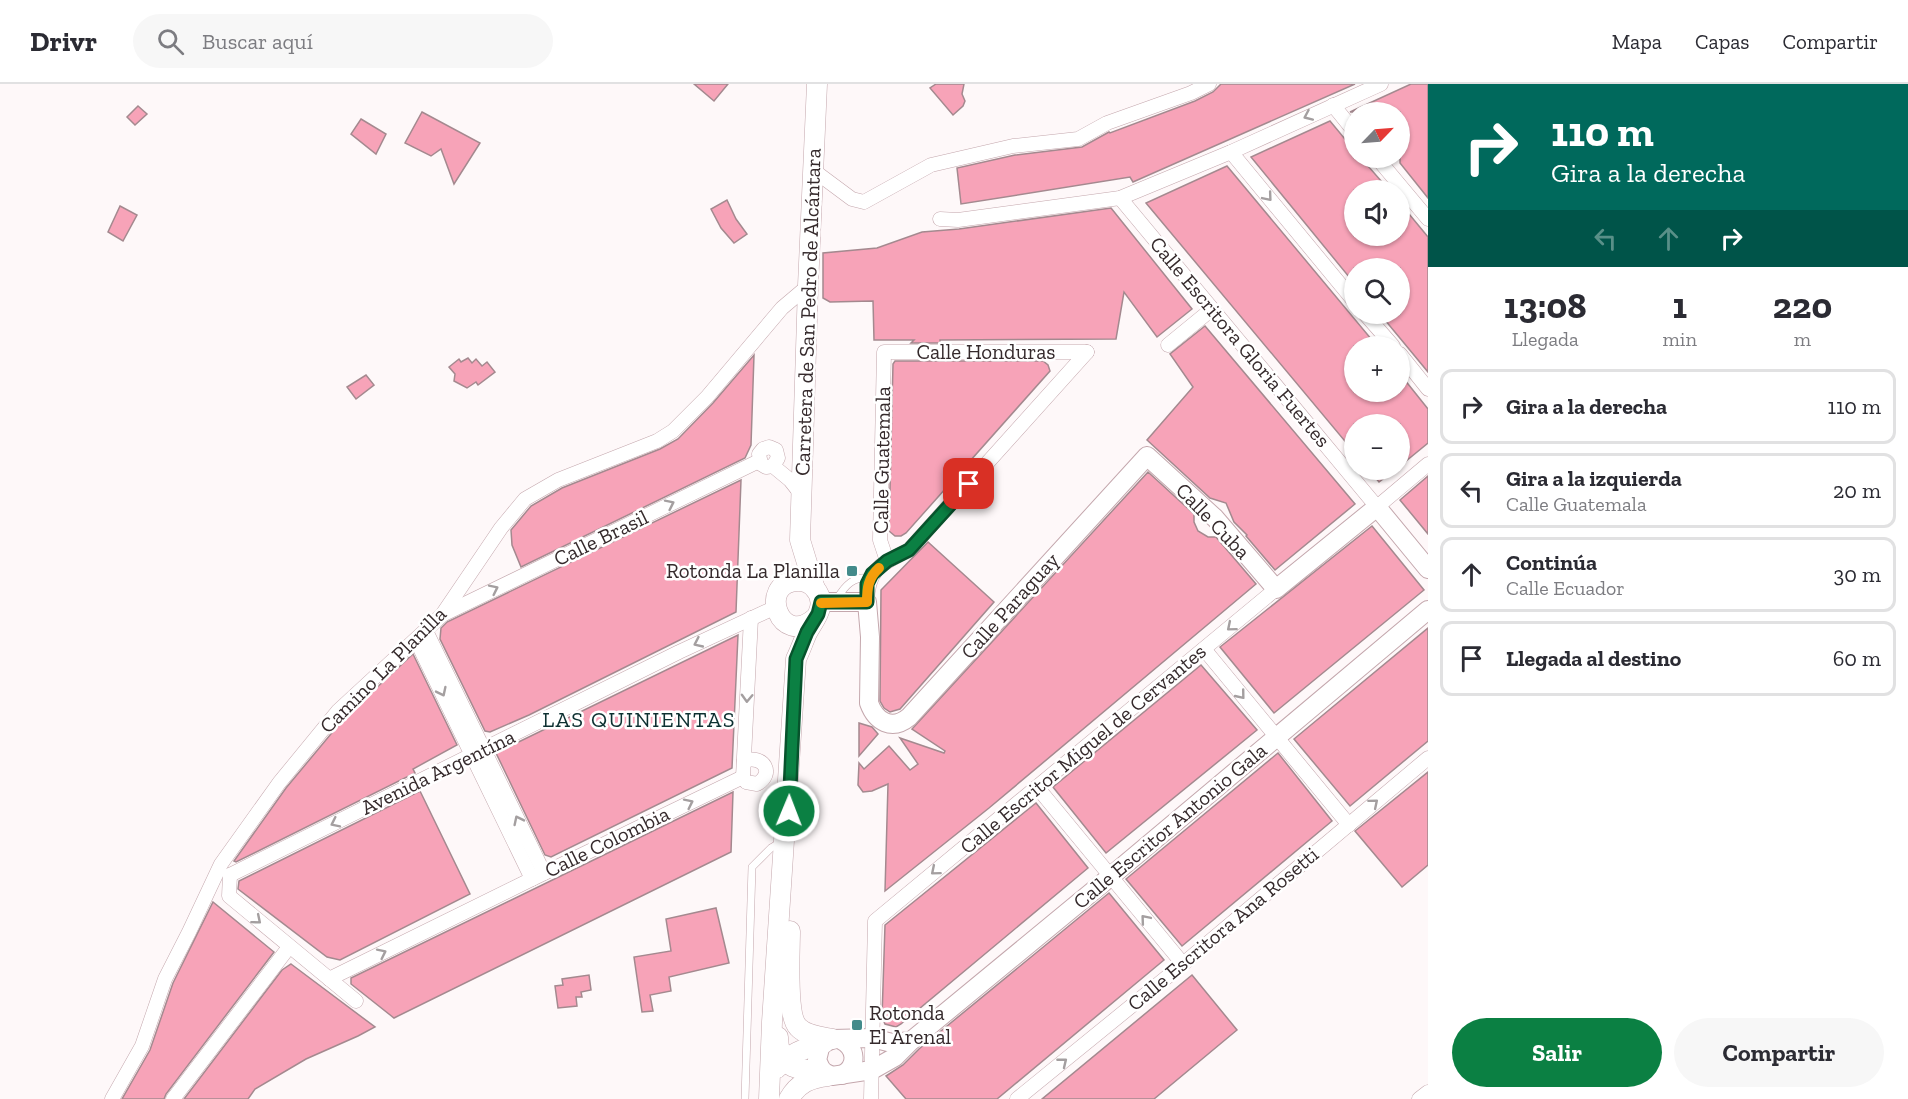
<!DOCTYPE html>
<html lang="es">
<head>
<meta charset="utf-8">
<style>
  body { margin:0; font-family:"Zilla Slab",serif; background:#f7f7f7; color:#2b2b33; height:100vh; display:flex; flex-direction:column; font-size:22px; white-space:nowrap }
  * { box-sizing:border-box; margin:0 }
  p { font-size:20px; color:#7c7c81 }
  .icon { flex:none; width:33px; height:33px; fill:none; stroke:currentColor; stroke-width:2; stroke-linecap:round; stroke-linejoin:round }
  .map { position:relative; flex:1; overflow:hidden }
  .side { display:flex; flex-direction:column; background:#fff; width:480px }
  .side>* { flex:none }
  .banner { background:#00695c; color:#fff; overflow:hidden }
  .needle { width:39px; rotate:65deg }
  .buttons { position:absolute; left:1344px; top:18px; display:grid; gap:12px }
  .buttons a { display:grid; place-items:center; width:66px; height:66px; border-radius:50%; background:#fff; box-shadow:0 2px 4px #0004; font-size:30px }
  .pin { position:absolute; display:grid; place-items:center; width:51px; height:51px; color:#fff; margin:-26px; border-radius:12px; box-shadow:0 3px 9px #0006 }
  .me { position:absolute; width:66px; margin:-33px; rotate:1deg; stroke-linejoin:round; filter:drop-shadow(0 0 4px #0008) }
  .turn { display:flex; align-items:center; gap:21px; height:126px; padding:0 24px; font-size:27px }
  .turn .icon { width:78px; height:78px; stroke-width:2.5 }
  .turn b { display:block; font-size:42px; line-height:51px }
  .lanes { display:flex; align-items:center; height:57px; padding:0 24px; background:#0003; justify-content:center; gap:30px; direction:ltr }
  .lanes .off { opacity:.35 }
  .eta { display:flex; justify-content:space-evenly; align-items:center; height:102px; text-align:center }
  .eta b { font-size:36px; font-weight:800; line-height:42px }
  .cta { display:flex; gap:12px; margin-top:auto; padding:12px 24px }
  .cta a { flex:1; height:69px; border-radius:36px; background:#0b8043; color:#fff; font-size:24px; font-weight:800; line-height:69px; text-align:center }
  .cta a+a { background:#f7f7f7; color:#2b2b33 }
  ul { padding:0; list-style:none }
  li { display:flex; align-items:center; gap:18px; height:75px; margin:0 12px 9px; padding:0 12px; border:3px solid #e1e1e2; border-radius:12px }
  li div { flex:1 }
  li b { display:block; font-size:22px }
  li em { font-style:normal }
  header { display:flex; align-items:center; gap:36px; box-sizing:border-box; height:84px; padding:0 30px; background:#fff; border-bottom:2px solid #e1e1e2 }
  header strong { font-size:28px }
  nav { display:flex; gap:33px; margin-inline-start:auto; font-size:21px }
  .search { width:420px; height:54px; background:#f7f7f7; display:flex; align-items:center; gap:15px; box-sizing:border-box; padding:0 21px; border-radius:33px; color:#7c7c81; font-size:22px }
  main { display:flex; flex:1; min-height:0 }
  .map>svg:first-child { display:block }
  .building { fill:#f7a3b8; stroke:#a4898f; stroke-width:1.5 }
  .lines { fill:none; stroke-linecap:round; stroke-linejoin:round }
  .service-casing { stroke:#c4a7ad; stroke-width:8 }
  .minor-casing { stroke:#c4a7ad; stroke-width:15 }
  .tertiary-casing { stroke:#c4a7ad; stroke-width:20 }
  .secondary-casing { stroke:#c4a7ad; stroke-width:21 }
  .service { stroke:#fff; stroke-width:7 }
  .minor { stroke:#fff; stroke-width:14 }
  .tertiary { stroke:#fff; stroke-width:18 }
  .secondary { stroke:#fff; stroke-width:20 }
  .oneway { stroke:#a49fa0 }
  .route-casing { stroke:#07532c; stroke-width:15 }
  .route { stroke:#0b8043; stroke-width:10 }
  .slow { stroke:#f59e0b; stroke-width:10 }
  .poi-dot { fill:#438b8b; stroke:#fff; stroke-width:2 }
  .labels { text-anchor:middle; stroke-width:5; stroke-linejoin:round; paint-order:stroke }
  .street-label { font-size:21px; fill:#352a2c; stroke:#fff }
  .poi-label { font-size:21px; fill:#352a2c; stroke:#fff; text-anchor:end }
  .neighbourhood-label { font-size:22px; letter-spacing:1.5px; fill:#0d3031; stroke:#fff }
</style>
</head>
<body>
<header>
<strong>Drivr</strong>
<div class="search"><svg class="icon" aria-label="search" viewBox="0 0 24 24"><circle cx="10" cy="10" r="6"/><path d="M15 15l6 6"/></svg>Buscar aquí</div>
<nav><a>Mapa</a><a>Capas</a><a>Compartir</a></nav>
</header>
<main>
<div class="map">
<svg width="1428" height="1015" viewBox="0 0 1428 1015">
  <rect width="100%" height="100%" fill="#fef8f9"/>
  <g class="building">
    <polygon points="694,0 728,0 714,17"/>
    <polygon points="936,0 964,0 962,10 965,17 963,22 953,31 930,4"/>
    <polygon points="1221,0 1355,0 1133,98 1130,93 961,120 957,84 1015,71 1082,63 1109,48 1110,49 1195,17 1213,8"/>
    <polygon points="1411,0 1428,0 1428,114 1400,79 1400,28 1350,28"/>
    <polygon points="138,22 147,30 135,41 127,33"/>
    <polygon points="422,28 480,59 454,100 441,65 431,72 405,59"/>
    <polygon points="361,35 386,50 376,70 351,50"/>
    <polygon points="1330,37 1354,66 1354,74 1361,74 1389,106 1354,106 1354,152 1400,152 1400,119 1428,153 1428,288 1380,230 1400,230 1400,184 1354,184 1354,199 1251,73"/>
    <polygon points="1227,82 1377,262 1354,262 1354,308 1400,308 1400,290 1428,325 1428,359 1400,382 1400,340 1354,340 1354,368 1146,119"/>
    <polygon points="727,116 736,135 747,150 734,159 721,144 711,125"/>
    <polygon points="120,122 137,131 123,157 108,148"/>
    <polygon points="1111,124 1192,225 1157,253 1124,208 1116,255 940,256 940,259 911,259 914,256 874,256 873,217 830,218 823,214 823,169 877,164 922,148 959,145"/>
    <polygon points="1205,242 1355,420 1275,486 1246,452 1247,451 1234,438 1226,419 1210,414 1147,356 1193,303 1170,270"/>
    <polygon points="754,271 751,361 745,374 521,483 512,461 511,446 531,422 562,404 660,365 678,355 713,319"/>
    <polygon points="468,274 472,279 476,275 482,282 487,278 495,288 478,301 476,298 467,304 454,297 455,290 449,283 459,275 461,278"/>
    <polygon points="895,277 1043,277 1048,281 1050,287 906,449 901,452 895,452 889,447 893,280"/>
    <polygon points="366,291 374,301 356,315 347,303"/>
    <polygon points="1369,386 1395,386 1379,398"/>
    <polygon points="1148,388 1194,430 1194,438 1198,447 1208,453 1216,453 1256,500 989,724 885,807 888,700 872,707 863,708 858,701 859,679 864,685 889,662 910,686 918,680 900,654 944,669 945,667 912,645"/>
    <polygon points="1428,392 1428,450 1400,416"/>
    <polygon points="741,396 736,528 529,631 490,648 485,647 440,555 441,544 447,538"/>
    <polygon points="1372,442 1424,506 1274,629 1220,563"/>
    <polygon points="928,458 994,518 900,625 890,628 884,624 880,617 881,506"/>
    <polygon points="1428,544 1428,657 1350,722 1294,655"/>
    <polygon points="738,551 732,684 551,773 545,771 496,669"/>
    <polygon points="413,570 457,661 413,685 415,689 236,778 234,777 286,704 345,633"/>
    <polygon points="1201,581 1257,646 1106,769 1053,703"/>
    <polygon points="859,639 872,643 878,650 859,672"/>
    <polygon points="1278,669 1332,737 1182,862 1126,795"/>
    <polygon points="1428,688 1428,781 1402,803 1355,747"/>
    <polygon points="420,707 470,810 340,876 327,873 238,805 239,797"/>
    <polygon points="733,708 731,768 394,934 351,900 351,894"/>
    <polygon points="1036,719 1088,784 901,940 896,943 885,940 882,933 885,841"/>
    <polygon points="1109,809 1164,876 997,1015 906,1015 886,992 903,981 919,965"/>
    <polygon points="213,818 274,868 166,1010 164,1015 122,1015 150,966 173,899"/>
    <polygon points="716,824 729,879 669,893 671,907 650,911 653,927 642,928 634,873 671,867 666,835"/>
    <polygon points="291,880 375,943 358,952 306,975 255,1005 248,1015 184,1015 282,886"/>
    <polygon points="589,891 591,906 581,908 582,913 576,913 577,922 558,924 555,902 563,901 562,895"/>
    <polygon points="1192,891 1237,946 1154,1015 1042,1015"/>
  </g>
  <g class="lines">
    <g class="service-casing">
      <g id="service">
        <path d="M 837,515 C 845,501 854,492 870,494"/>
        <polyline points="745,1015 752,783 771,764 781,758"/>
      </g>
    </g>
    <g class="minor-casing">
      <g id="minor">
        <polyline points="1333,21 1354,47"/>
        <polyline points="1231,68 1354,217"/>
        <polyline points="1377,74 1428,135"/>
        <polyline points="813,86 852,115 864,118 931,81 1013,62 1078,55 1107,39 1191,9 1209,0"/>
        <polyline points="1120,114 1377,423 1428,380"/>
        <polyline points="940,135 958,136 1120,114 1231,68 1381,0"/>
        <polyline points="1365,230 1393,262"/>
        <polyline points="1168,261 1212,225"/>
        <polyline points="1400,270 1428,305"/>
        <polyline points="773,382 778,374 776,366 769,363 763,365 759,370 761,380 766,383 773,382 790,396 801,410"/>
        <polyline points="887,477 880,456 884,268 1087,268"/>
        <path d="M 867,518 C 868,484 881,480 909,466 L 1087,268"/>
        <polyline points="444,530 759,377"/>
        <polyline points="426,547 544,789"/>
        <polyline points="416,556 532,795"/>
        <polyline points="1204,565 1349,741"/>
        <polyline points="743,693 751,534"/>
        <path d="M 743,693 L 746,698 L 757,700 C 775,690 764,670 744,677"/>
        <polyline points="1037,703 1183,880"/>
        <polyline points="230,791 679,568 776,523"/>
        <polyline points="230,791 229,812 356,917"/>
        <polyline points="329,895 532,795 743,693"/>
        <polyline points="112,1015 142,962 165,895 189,848 221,780 279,699 338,627 442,531 501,444 525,415 558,396 657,357 673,347 707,313 782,224 808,202"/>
        <polyline points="173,1015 289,863"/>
        <polyline points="871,1015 875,837 1276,505"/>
        <polyline points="1017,1015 1183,880 1428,674"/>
        <polyline points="1419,1015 1428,1008"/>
      </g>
    </g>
    <g class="tertiary-casing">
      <g id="tertiary">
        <path d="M 821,518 L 867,518 L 870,553 L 869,619 C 876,638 892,647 909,633 L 1147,372 L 1215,434 L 1276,505 L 1377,423 L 1428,485"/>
        <path d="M 841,956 C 857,964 858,983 842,991"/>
        <polyline points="911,957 892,959 872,954 833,955 824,959 820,964 817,976 822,987 832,992 872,986 895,973 911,957 1110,793 1428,526"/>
      </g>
    </g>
    <g class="secondary-casing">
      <g id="secondary">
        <polyline points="815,505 800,456 808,202 817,0"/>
        <path d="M 790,847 C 790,866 786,931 798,943 C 806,952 822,953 833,955"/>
        <path d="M 778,953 C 779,984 795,986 822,987"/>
        <path d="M 777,984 C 788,969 807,964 824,959"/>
        <path d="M 769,1015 L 772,938 L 796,575 C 800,567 803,558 807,549 C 811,541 818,533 820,524 C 823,510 812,496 797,497 C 757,499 780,565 815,534"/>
        <path d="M 789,1015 C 798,999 810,994 828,992"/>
      </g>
    </g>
    <use href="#service" class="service"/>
    <use href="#minor" class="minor"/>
    <use href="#tertiary" class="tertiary"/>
    <use href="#secondary" class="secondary"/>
  </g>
  <defs><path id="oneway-chevron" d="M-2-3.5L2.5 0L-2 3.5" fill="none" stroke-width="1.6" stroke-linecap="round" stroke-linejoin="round" transform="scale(1.5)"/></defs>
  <g class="oneway">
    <use href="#oneway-chevron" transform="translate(1308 32) rotate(156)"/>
    <use href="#oneway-chevron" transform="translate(1268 113) rotate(50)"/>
    <use href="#oneway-chevron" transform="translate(670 420) rotate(-26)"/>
    <use href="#oneway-chevron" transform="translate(494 505) rotate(-26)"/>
    <use href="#oneway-chevron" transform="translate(1231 543) rotate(140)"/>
    <use href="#oneway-chevron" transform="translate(698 559) rotate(155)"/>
    <use href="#oneway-chevron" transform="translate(442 608) rotate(64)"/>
    <use href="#oneway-chevron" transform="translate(1241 611) rotate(51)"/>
    <use href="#oneway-chevron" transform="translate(747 614) rotate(92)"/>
    <use href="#oneway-chevron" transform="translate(689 719) rotate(-26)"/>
    <use href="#oneway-chevron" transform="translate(1374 719) rotate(-40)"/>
    <use href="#oneway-chevron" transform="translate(518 736) rotate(-116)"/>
    <use href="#oneway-chevron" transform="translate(335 739) rotate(154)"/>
    <use href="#oneway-chevron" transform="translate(935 787) rotate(140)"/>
    <use href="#oneway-chevron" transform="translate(1145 835) rotate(-130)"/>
    <use href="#oneway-chevron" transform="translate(257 836) rotate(40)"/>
    <use href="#oneway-chevron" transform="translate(382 869) rotate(-26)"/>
    <use href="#oneway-chevron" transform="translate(1063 978) rotate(-39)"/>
  </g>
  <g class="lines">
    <g class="route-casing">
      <polyline id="route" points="789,727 796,575 807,548 818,530 821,518 867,518 867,500 872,490 887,477 909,466 969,400"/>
    </g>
    <use href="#route" class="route"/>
    <path class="slow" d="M 821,519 L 867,518 C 867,504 868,494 879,484"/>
  </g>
  <g class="poi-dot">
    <rect x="846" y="481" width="12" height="12" rx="3"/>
    <rect x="851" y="935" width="12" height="12" rx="3"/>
  </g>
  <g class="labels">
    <g class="street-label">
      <text transform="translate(808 228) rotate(-88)" y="7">Carretera de San Pedro de Alcántara</text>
      <text transform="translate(1240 258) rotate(50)" y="7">Calle Escritora Gloria Fuertes</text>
      <text x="986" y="275">Calle Honduras</text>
      <text transform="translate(882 376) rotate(-89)" y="7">Calle Guatemala</text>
      <text transform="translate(1213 437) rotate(46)" y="7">Calle Cuba</text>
      <text transform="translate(601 454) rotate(-26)" y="7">Calle Brasil</text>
      <text transform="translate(1010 522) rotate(-48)" y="7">Calle Paraguay</text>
      <text transform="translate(383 586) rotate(-45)" y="7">Camino La Planilla</text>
      <text transform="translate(1083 665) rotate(-40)" y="7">Calle Escritor Miguel de Cervantes</text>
      <text transform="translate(438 688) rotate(-26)" y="7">Avenida Argentína</text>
      <text transform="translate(1170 742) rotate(-40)" y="7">Calle Escritor Antonio Gala</text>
      <text transform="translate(607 758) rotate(-26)" y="7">Calle Colombia</text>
      <text transform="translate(1223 845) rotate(-40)" y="7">Calle Escritora Ana Rosetti</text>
    </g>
    <g class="poi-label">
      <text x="840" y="494">Rotonda La Planilla</text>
      <text x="869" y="936" text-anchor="start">Rotonda<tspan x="869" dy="24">El Arenal</tspan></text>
    </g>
    <g class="neighbourhood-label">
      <text x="639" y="643">LAS QUINIENTAS</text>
    </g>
  </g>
</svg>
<div class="buttons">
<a><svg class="needle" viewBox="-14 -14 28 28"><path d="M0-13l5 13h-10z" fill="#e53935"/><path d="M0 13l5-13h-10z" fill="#7c7c81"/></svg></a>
<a><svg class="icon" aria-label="sound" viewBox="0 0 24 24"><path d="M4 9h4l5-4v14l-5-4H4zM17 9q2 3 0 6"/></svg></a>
<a><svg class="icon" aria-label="search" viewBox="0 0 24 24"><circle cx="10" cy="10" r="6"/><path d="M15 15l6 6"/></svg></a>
<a>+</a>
<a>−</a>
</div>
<div class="pin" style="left:969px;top:400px;background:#d93025"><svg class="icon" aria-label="arrive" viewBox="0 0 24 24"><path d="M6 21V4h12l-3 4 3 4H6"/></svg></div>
<svg class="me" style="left:789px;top:727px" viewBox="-20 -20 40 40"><circle r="17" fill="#0b8043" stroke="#fff" stroke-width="3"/><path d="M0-11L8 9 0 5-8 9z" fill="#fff"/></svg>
</div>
<section class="side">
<div class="banner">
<div class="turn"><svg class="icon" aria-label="right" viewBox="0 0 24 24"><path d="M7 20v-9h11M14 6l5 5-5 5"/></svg><div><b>110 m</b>Gira a la derecha</div></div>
<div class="lanes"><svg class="icon off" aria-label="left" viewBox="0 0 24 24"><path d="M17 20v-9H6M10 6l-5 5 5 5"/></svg><svg class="icon off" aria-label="ahead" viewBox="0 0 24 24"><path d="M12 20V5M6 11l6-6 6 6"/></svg><svg class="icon" aria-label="right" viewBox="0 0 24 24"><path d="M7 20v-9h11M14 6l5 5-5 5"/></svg></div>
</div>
<div class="eta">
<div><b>13:08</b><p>Llegada</p></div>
<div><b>1</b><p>min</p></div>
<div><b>220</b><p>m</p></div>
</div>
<ul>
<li><svg class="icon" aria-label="right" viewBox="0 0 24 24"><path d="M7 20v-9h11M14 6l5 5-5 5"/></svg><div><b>Gira a la derecha</b></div><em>110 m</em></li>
<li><svg class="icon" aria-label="left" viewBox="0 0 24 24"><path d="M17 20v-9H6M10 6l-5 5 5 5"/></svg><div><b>Gira a la izquierda</b><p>Calle Guatemala</p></div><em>20 m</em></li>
<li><svg class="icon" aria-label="ahead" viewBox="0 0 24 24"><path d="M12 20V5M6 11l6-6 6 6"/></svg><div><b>Continúa</b><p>Calle Ecuador</p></div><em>30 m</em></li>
<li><svg class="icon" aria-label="arrive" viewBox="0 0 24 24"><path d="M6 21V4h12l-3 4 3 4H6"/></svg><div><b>Llegada al destino</b></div><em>60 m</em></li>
</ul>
<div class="cta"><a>Salir</a><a>Compartir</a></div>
</section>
</main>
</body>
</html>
